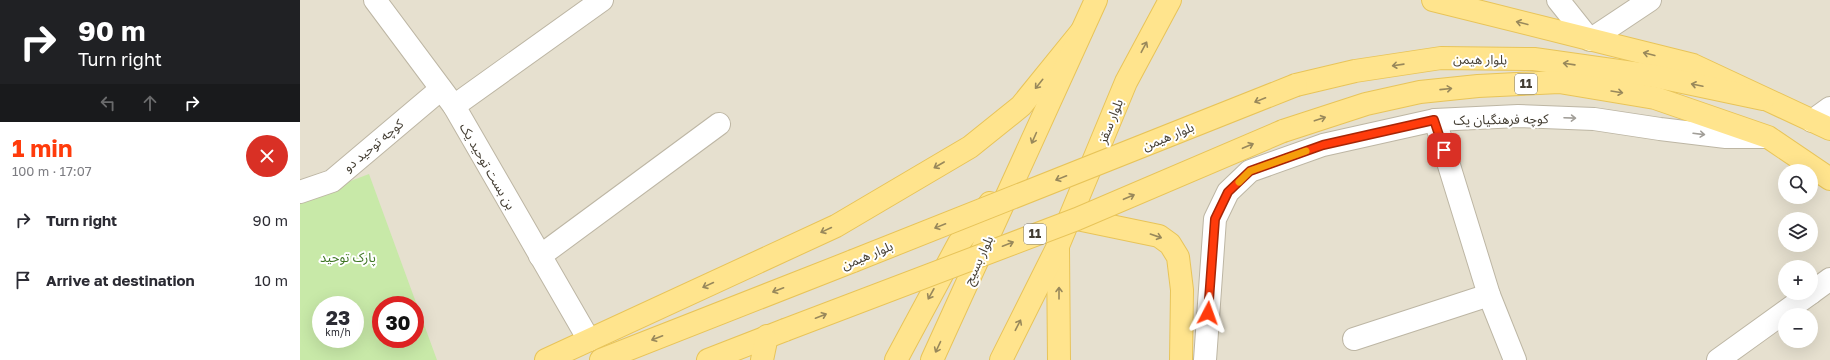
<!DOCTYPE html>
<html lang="en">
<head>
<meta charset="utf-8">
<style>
  body { margin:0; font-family:"Golos Text","Noto Sans Arabic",sans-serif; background:#f2f2f3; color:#2b2b33; height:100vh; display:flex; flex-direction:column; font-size:15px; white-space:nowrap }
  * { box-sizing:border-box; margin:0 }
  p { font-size:13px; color:#7c7c81 }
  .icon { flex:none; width:22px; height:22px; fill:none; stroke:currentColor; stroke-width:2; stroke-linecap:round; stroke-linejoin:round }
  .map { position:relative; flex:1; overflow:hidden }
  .details { display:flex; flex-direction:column; background:#fff; width:300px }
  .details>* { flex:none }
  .banner { background:#202124; color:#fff; overflow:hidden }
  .fabs { position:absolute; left:1478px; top:164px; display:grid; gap:8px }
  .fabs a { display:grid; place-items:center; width:40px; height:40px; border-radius:50%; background:#fff; box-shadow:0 4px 16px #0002; font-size:20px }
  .speed { position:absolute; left:12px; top:296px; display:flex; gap:8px; font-size:20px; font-weight:700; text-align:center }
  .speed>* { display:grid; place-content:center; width:52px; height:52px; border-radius:50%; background:#fff; box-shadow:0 4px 16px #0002; line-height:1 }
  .speed small { font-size:10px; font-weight:400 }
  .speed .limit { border:6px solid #d22; background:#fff; color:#111 }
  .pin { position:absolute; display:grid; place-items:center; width:34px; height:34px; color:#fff; margin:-17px; border-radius:8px; box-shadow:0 2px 6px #0006 }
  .me { position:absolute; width:44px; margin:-22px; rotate:4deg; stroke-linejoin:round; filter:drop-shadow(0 0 3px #0008) }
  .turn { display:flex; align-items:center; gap:14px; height:84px; padding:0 12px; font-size:18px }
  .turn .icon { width:52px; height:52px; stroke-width:2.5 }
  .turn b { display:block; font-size:28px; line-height:34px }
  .lanes { display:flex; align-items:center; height:38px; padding:0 12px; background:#0003; justify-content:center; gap:20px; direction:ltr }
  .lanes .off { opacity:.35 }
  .round { display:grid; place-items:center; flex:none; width:42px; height:42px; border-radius:21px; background:#f2f2f3 }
  .overview { display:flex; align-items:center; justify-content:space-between; height:68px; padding:0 12px }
  h1 { font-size:24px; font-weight:700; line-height:30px; color:#ff3b0b }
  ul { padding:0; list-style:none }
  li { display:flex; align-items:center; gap:12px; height:60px; padding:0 12px }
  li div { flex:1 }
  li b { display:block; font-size:15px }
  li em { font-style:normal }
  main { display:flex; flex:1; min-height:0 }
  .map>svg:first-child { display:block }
  .residential { fill:#e6e0cf; fill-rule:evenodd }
  .green { fill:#c8e9a8; fill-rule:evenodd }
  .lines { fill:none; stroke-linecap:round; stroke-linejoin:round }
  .street-casing { stroke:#bdb6a4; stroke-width:24 }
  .primary-casing { stroke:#e8c459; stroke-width:24 }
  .street { stroke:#fff; stroke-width:22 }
  .primary { stroke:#ffe48d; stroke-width:22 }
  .primary-bridge-casing { stroke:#e8c459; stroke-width:24; stroke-linecap:butt }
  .primary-bridge { stroke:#ffe48d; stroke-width:22 }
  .oneway { stroke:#98885b }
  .oneway2 { stroke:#a19e98 }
  .route-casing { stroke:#a62607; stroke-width:10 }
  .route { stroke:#ff3b0b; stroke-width:7 }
  .slow { stroke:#f59e0b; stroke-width:7 }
  .labels { text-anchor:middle; stroke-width:4; stroke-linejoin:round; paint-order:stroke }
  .shield { fill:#fff; stroke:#7b7770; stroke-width:1 }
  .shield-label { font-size:12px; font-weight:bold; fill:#433d32 }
  .street-label { font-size:13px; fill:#433d32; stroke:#fff }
  .park-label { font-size:13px; fill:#3f7624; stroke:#fff }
</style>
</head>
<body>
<main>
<section class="details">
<div class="banner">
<div class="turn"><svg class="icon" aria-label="right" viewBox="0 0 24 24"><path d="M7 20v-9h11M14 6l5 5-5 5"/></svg><div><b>90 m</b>Turn right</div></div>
<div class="lanes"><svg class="icon off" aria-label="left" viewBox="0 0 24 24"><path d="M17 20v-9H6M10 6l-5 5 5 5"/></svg><svg class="icon off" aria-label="ahead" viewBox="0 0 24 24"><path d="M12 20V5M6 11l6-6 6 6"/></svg><svg class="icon" aria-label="right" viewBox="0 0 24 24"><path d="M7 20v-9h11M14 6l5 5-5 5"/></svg></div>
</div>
<div class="overview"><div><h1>1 min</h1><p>100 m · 17:07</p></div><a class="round" style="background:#d93025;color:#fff"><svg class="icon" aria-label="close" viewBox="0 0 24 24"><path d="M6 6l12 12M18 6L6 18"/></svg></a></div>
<ul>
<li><svg class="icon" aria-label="right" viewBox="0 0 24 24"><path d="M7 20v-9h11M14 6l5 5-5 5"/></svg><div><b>Turn right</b></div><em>90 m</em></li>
<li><svg class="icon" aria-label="arrive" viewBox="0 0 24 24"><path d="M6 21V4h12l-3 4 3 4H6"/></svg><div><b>Arrive at destination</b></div><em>10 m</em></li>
</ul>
</section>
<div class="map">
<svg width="1530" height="360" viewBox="0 0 1530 360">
  <rect width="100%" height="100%" fill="#f2eee2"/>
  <path class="residential" d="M 0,0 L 1530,0 L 1530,360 L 0,360 ZM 1485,171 L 1511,171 L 1511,197 L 1485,197 ZM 1485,219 L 1511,219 L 1511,245 L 1485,245 ZM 1485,267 L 1511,267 L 1511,293 L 1485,293 ZM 21,305 L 55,305 L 55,339 L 21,339 ZM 81,305 L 115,305 L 115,339 L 81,339 ZM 1485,315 L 1511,315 L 1511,341 L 1485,341 Z"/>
  <path class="green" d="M 69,174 L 137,360 L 0,360 L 0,200 ZM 21,305 L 55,305 L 55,339 L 21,339 ZM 81,305 L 115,305 L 115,339 L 81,339 Z"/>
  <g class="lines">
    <g class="street-casing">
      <g id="street">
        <polyline points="75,0 154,106 289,340"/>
        <polyline points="1258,0 1290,40 1350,0"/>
        <polyline points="154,106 302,0"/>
        <polyline points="1135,120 1189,295 1215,360"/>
        <polyline points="1512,121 1530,108"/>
        <polyline points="0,192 32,181 141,89"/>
        <polyline points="240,256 419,124"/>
        <polyline points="1511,293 1530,279"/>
        <polyline points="1054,339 1189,295"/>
        <polyline points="905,360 915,219 928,192 950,171 1023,145 1135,120 1218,116 1294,119 1360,129 1426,137 1464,137"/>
        <polyline points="1418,360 1511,293"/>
      </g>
    </g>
    <g class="primary-casing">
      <g id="primary">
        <polyline points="1133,0 1393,65 1530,129"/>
        <polyline points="996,85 1055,71 1141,58 1234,59 1354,76 1463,99"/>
        <polyline points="983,131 1066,104 1120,92 1178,86 1259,82 1355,98 1468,137 1530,179"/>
        <polyline points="777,219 859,236 870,244 878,257 882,290 881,360"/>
        <polyline points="758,249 759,360"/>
        <polyline points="246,360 536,226 670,147 721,106 781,32"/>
        <polyline points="301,360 553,261"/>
        <polyline points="408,360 485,330"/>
        <polyline points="462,360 467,336"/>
        <polyline points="596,360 659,243 690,203"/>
        <polyline points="632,360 796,0"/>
        <polyline points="701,360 758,246 826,82 870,0"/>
      </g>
    </g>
    <use href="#street" class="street"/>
    <use href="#primary" class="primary"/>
    <g class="primary-bridge-casing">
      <g id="primary-bridge">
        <polyline points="553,261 996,85"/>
        <polyline points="485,330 777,219 983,131"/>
      </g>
    </g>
    <use href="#primary-bridge" class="primary-bridge"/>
  </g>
  <defs><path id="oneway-shaft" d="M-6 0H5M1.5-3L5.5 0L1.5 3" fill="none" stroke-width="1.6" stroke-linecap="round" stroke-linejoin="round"/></defs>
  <g class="oneway">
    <use href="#oneway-shaft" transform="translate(1222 23) rotate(-166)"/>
    <use href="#oneway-shaft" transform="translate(844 47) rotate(-62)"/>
    <use href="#oneway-shaft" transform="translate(1349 54) rotate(-166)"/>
    <use href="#oneway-shaft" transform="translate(1269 64) rotate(-172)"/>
    <use href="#oneway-shaft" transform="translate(1098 65) rotate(172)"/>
    <use href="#oneway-shaft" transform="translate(739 84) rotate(129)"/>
    <use href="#oneway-shaft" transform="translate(1397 85) rotate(-168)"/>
    <use href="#oneway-shaft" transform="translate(1146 89) rotate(-6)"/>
    <use href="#oneway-shaft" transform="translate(1317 92) rotate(9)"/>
    <use href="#oneway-shaft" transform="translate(960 100) rotate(158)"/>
    <use href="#oneway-shaft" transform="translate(1020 119) rotate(-18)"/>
    <use href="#oneway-shaft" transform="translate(734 138) rotate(114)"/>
    <use href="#oneway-shaft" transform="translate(948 146) rotate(-23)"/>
    <use href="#oneway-shaft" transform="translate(639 165) rotate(150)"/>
    <use href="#oneway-shaft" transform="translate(761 178) rotate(158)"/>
    <use href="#oneway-shaft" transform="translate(829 197) rotate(-23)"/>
    <use href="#oneway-shaft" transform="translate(640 226) rotate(158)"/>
    <use href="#oneway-shaft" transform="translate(526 230) rotate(155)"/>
    <use href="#oneway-shaft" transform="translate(856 236) rotate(19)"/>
    <use href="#oneway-shaft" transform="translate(708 244) rotate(-21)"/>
    <use href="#oneway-shaft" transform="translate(408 285) rotate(155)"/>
    <use href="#oneway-shaft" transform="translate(478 290) rotate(159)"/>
    <use href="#oneway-shaft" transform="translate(759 293) rotate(-90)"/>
    <use href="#oneway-shaft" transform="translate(631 294) rotate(119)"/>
    <use href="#oneway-shaft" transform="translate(521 316) rotate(-21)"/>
    <use href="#oneway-shaft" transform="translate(718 325) rotate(-63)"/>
    <use href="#oneway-shaft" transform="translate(357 338) rotate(159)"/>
    <use href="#oneway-shaft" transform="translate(638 347) rotate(115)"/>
  </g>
  <g class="oneway2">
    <use href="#oneway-shaft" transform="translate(1270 118) rotate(2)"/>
    <use href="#oneway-shaft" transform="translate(1399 134) rotate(7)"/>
  </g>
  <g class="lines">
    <g class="route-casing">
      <polyline id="route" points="908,313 915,219 928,192 950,171 1023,145 1134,120 1144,150"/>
    </g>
    <use href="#route" class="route"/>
    <polyline class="slow" points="939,182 950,171 1006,151"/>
  </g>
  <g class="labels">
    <g class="shield">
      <rect x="1215" y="74" width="22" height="20" rx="3"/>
      <rect x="724" y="224" width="22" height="20" rx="3"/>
    </g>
    <g class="shield-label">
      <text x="1226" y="88">11</text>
      <text x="735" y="238">11</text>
    </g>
    <g class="street-label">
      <text transform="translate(1180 59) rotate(1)" y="5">بلوار هیمن</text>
      <text transform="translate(1201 119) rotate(-1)" y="5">کوچه فرهنگیان یک</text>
      <text transform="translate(810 121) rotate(-68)" y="5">بلوار سقز</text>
      <text transform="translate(868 136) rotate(-22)" y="5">بلوار هیمن</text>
      <text transform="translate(73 145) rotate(-40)" y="5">کوچه توحید دو</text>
      <text transform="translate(188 166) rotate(60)" y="5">بن بست توحید یک</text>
      <text transform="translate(567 255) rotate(-22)" y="5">بلوار هیمن</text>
      <text transform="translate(678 260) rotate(-65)" y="5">بلوار بسیج</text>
    </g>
    <g class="park-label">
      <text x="48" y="262">پارک توحید</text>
    </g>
  </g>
</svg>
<div class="fabs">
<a><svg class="icon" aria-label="search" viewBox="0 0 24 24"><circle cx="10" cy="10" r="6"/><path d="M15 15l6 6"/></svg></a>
<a><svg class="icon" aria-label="layers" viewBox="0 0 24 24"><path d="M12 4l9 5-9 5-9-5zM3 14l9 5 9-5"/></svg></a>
<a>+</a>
<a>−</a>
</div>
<div class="speed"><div>23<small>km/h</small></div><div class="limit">30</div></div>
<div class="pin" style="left:1144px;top:150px;background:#d93025"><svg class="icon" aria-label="arrive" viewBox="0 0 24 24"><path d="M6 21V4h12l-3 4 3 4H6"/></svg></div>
<svg class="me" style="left:908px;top:313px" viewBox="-20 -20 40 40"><path d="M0-17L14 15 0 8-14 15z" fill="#ff3b0b" stroke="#fff" stroke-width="4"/></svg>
</div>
</main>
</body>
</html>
